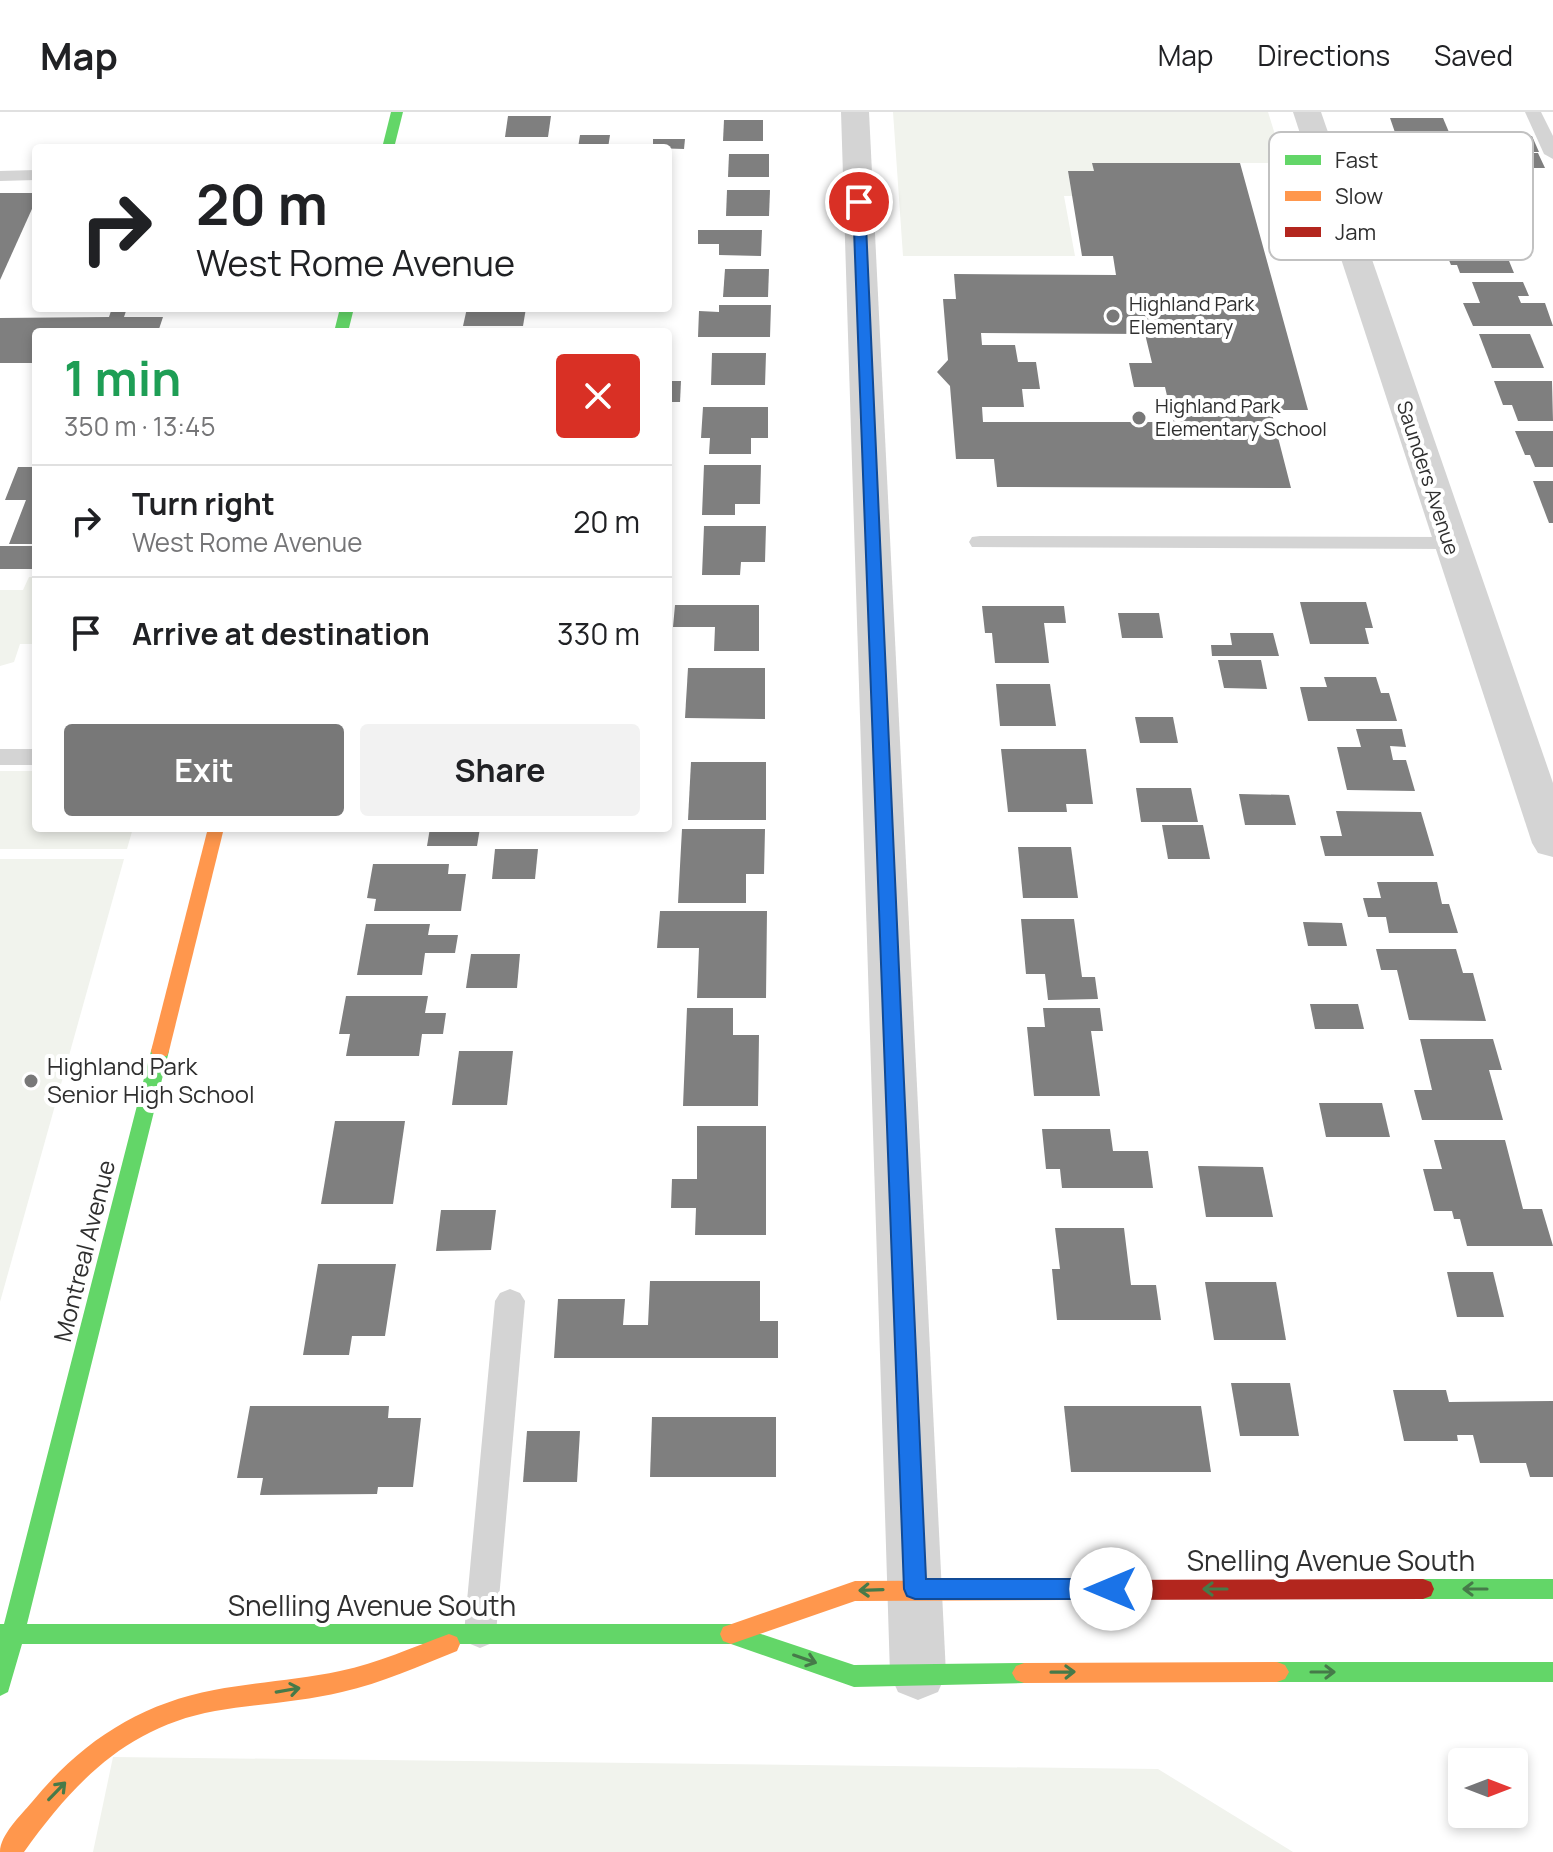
<!DOCTYPE html>
<html lang="en">
<head>
<meta charset="utf-8">
<style>
  body { margin:0; font-family:Manrope,sans-serif; background:#f2f2f2; color:#202124; height:100vh; display:flex; flex-direction:column; font-size:30px; white-space:nowrap }
  * { box-sizing:border-box; margin:0 }
  p { font-size:26px; color:#757577 }
  .icon { flex:none; width:44px; height:44px; fill:none; stroke:currentColor; stroke-width:2; stroke-linecap:round; stroke-linejoin:round }
  .map { position:relative; flex:1; overflow:hidden }
  .sheet { position:absolute; left:32px; top:216px; width:640px; height:504px; display:flex; flex-direction:column; background:#fff; border-radius:8px; box-shadow:0 4px 12px #0003 }
  .sheet>* { flex:none }
  .hud { position:absolute; left:32px; top:32px; width:640px; height:168px; border-radius:8px; box-shadow:0 4px 12px #0003; background:#fff; color:#202124; overflow:hidden }
  .needle { width:52px; rotate:90deg }
  .controls { position:absolute; left:1448px; top:1636px; display:grid; gap:16px }
  .controls a { display:grid; place-items:center; width:80px; height:80px; border-radius:8px; background:#fff; box-shadow:0 4px 12px #0003; font-size:40px }
  .pin { position:absolute; display:grid; place-items:center; width:68px; height:68px; color:#fff; margin:-34px; border:4px solid #fff; border-radius:50%; box-shadow:0 2px 8px #0007 }
  .me { position:absolute; width:88px; margin:-44px; rotate:270deg; stroke-linejoin:round; filter:drop-shadow(0 0 6px #0008) }
  .turn { display:flex; align-items:center; gap:28px; height:168px; padding:0 32px; font-size:36px }
  .turn .icon { width:104px; height:104px; stroke-width:2.5 }
  .turn b { display:block; font-size:56px; line-height:68px }
  .round { display:grid; place-items:center; flex:none; width:84px; height:84px; border-radius:8px; background:#f2f2f2 }
  .head { display:flex; align-items:center; justify-content:space-between; height:136px; padding:0 32px }
  h1 { font-size:48px; font-weight:700; line-height:60px; color:#1e9e55 }
  .action { display:flex; gap:16px; margin-top:auto; padding:16px 32px }
  .action a { flex:1; height:92px; border-radius:8px; background:#787878; color:#fff; font-size:32px; font-weight:700; line-height:92px; text-align:center }
  .action a+a { background:#f2f2f2; color:#202124 }
  ul { padding:0; list-style:none }
  li { display:flex; align-items:center; gap:24px; height:112px; padding:0 32px; border-top:2px solid #e0e0e0 }
  li div { flex:1 }
  li b { display:block; font-size:30px }
  li em { font-style:normal }
  header { display:flex; align-items:center; gap:48px; box-sizing:border-box; height:112px; padding:0 40px; background:#fff; border-bottom:2px solid #e0e0e0 }
  header strong { font-size:38px }
  nav { display:flex; gap:44px; margin-inline-start:auto; font-size:28px }
  .map>svg:first-child { display:block }
  .green { fill:#f1f3ed }
  .building { fill:#7f7f7f; fill-rule:evenodd }
  .lines { fill:none; stroke-linecap:round; stroke-linejoin:round }
  .lane { fill:#d4d4d4; fill-rule:evenodd }
  .street { fill:#d4d4d4; fill-rule:evenodd }
  .fast { fill:#63d668; fill-rule:evenodd }
  .slow { fill:#ff974d; fill-rule:evenodd }
  .jam { fill:#b3261e; fill-rule:evenodd }
  .oneway { stroke:#467a49 }
  .route { fill:#1a73e8; stroke:#114b97; stroke-width:2 }
  .poi-dot { fill:#787878; stroke:#fff; stroke-width:3 }
  .labels { text-anchor:middle; stroke-width:8; stroke-linejoin:round; paint-order:stroke }
  .far-poi-label { font-size:20px; fill:#2f2f2f; stroke:#fff; text-anchor:start }
  .far-street-label { font-size:20px; fill:#2f2f2f; stroke:#fff }
  .poi-label { font-size:24px; fill:#2f2f2f; stroke:#fff; text-anchor:start }
  .street-label { font-size:24px; fill:#2f2f2f; stroke:#fff }
  .near-street-label { font-size:28px; fill:#2f2f2f; stroke:#fff }
  .key { fill:#fff; stroke:#c1c1c1; stroke-width:2 }
  .key-label { font-size:22px; fill:#2f2f2f }
</style>
</head>
<body>
<header>
<strong>Map</strong>
<nav><a>Map</a><a>Directions</a><a>Saved</a></nav>
</header>
<div class="map">
<svg width="1553" height="1740" viewBox="0 0 1553 1740">
  <rect width="100%" height="100%" fill="#fff"/>
  <g class="green">
    <polygon points="893,0 1268,0 1284,51 1093,51 1094,59 1068,59 1072,84 1064,84 1075,144 903,144"/>
    <polygon points="29,465 36,465 36,532 20,532 14,550 0,554 0,478 23,478"/>
    <polygon points="0,659 36,659 36,716 133,716 127,737 0,737"/>
    <polygon points="0,747 124,747 0,1190"/>
    <polygon points="113,1645 1158,1657 1293,1740 93,1740"/>
  </g>
  <g class="building">
    <polygon points="508,4 551,4 548,25 505,25"/>
    <polygon points="1390,6 1443,6 1454,32 1399,32"/>
    <polygon points="724,8 763,8 763,29 723,29"/>
    <polygon points="580,23 610,23 608,36 578,36"/>
    <polygon points="1498,23 1532,24 1539,40 1506,40"/>
    <polygon points="653,27 685,27 684,37 653,36"/>
    <polygon points="1516,41 1538,41 1545,56 1523,56"/>
    <polygon points="729,42 769,42 769,65 728,65"/>
    <path d="M 1092,51 L 1240,51 L 1308,298 L 1271,298 L 1291,376 L 997,375 L 994,347 L 956,347 L 950,274 L 937,260 L 948,248 L 943,187 L 956,187 L 954,162 L 1116,163 L 1113,144 L 1082,144 L 1068,59 L 1094,59 ZM 981,221 L 1145,222 L 1152,251 L 1129,251 L 1134,275 L 1165,275 L 1173,310 L 983,310 L 982,295 L 1024,295 L 1022,277 L 1040,277 L 1036,250 L 1018,250 L 1015,233 L 982,233 Z"/>
    <polygon points="727,78 770,78 769,104 726,104"/>
    <polygon points="0,81 36,81 36,88 0,168"/>
    <polygon points="698,118 762,118 761,144 719,143 719,132 698,132"/>
    <polygon points="1447,127 1500,127 1514,161 1460,161 1457,153 1451,153 1443,134 1450,134"/>
    <polygon points="725,157 769,157 768,185 723,185"/>
    <polygon points="1472,170 1523,170 1529,184 1518,184 1521,191 1545,191 1553,214 1473,214 1463,191 1480,191"/>
    <polygon points="719,193 771,193 770,225 698,225 699,199 719,200"/>
    <polygon points="112,196 127,196 124,205 163,205 158,220 36,220 36,251 0,251 0,206 109,205"/>
    <polygon points="467,196 526,196 523,214 463,214"/>
    <polygon points="1479,222 1530,222 1544,256 1492,256"/>
    <polygon points="712,241 766,241 765,273 711,273"/>
    <polygon points="668,269 681,269 680,290 668,290"/>
    <polygon points="1494,269 1552,269 1553,309 1518,309 1512,293 1503,293"/>
    <polygon points="703,295 768,295 768,326 751,326 751,342 709,342 710,326 701,326"/>
    <polygon points="1515,319 1553,319 1553,355 1535,355 1530,343 1525,343"/>
    <polygon points="704,353 761,353 760,392 735,392 735,403 702,403"/>
    <polygon points="18,355 36,355 36,432 9,432 26,388 5,388"/>
    <polygon points="1533,369 1553,369 1553,411 1549,411"/>
    <polygon points="704,414 766,414 765,450 741,450 740,463 702,463"/>
    <polygon points="0,434 36,434 34,457 0,457"/>
    <polygon points="1300,490 1366,490 1373,516 1365,516 1369,532 1310,532"/>
    <polygon points="675,493 759,493 759,539 714,539 715,515 673,515"/>
    <polygon points="982,494 1064,494 1066,511 1044,511 1049,551 995,551 992,521 985,521"/>
    <polygon points="1118,501 1159,501 1163,526 1122,526"/>
    <polygon points="1230,521 1273,521 1279,544 1212,544 1211,533 1232,533"/>
    <polygon points="1218,548 1261,548 1267,577 1224,576"/>
    <polygon points="688,556 765,556 765,607 685,606"/>
    <polygon points="1324,565 1376,565 1381,581 1389,581 1397,609 1308,609 1300,575 1327,575"/>
    <polygon points="996,572 1050,572 1056,614 1000,614"/>
    <polygon points="1135,605 1173,605 1178,631 1140,631"/>
    <polygon points="1356,617 1402,617 1406,635 1390,634 1393,648 1406,648 1415,679 1347,678 1337,635 1361,635"/>
    <polygon points="1001,637 1086,637 1093,692 1066,692 1067,700 1008,700"/>
    <polygon points="691,650 766,650 766,708 688,708"/>
    <polygon points="1136,676 1191,676 1198,710 1141,710"/>
    <polygon points="1239,682 1289,683 1296,713 1245,713"/>
    <polygon points="1336,699 1421,700 1434,744 1325,744 1320,724 1342,724"/>
    <polygon points="1162,713 1203,713 1210,747 1168,747"/>
    <polygon points="430,716 480,716 477,734 427,734"/>
    <polygon points="682,717 765,717 764,762 746,762 746,791 678,791"/>
    <polygon points="1018,735 1071,735 1078,786 1023,786"/>
    <polygon points="495,737 538,737 535,767 492,767"/>
    <polygon points="373,752 449,752 448,762 466,762 461,799 374,799 376,787 367,786"/>
    <polygon points="1377,770 1437,770 1442,792 1449,792 1458,821 1389,821 1386,805 1368,805 1363,786 1381,786"/>
    <polygon points="660,799 767,799 766,886 697,886 699,836 657,836"/>
    <polygon points="1021,807 1074,807 1082,865 1095,865 1098,887 1048,888 1045,862 1026,862"/>
    <polygon points="1303,810 1342,811 1347,834 1308,834"/>
    <polygon points="366,812 430,812 428,823 458,823 455,841 425,841 422,863 357,863"/>
    <polygon points="1376,837 1456,837 1463,861 1473,861 1486,909 1409,908 1397,858 1381,858"/>
    <polygon points="471,842 520,842 517,876 466,876"/>
    <polygon points="346,884 428,884 425,901 446,901 443,922 422,922 419,944 346,944 350,922 339,922"/>
    <polygon points="1310,892 1358,892 1364,917 1315,917"/>
    <polygon points="687,896 733,896 733,923 759,923 758,994 683,994"/>
    <polygon points="1043,896 1100,896 1103,919 1091,919 1100,984 1034,984 1027,915 1045,915"/>
    <polygon points="1420,927 1493,927 1502,958 1489,958 1503,1008 1422,1008 1414,978 1432,978"/>
    <polygon points="459,939 513,939 507,993 452,993"/>
    <polygon points="1319,991 1382,991 1390,1025 1326,1025"/>
    <polygon points="335,1009 405,1009 393,1092 321,1092"/>
    <polygon points="697,1014 766,1014 766,1123 695,1123 696,1096 671,1096 672,1067 697,1067"/>
    <polygon points="1042,1017 1110,1017 1113,1039 1148,1039 1153,1076 1062,1076 1060,1057 1046,1057"/>
    <polygon points="1434,1028 1505,1028 1523,1097 1542,1097 1553,1134 1467,1134 1460,1107 1454,1107 1452,1099 1434,1099 1423,1057 1442,1057"/>
    <polygon points="1198,1054 1263,1055 1273,1105 1206,1105"/>
    <polygon points="441,1098 496,1098 491,1138 436,1139"/>
    <polygon points="1055,1116 1124,1116 1131,1173 1156,1173 1161,1208 1057,1208 1052,1157 1060,1157"/>
    <polygon points="318,1152 396,1152 385,1224 352,1224 349,1243 303,1243"/>
    <polygon points="1447,1160 1493,1160 1504,1205 1457,1205"/>
    <polygon points="650,1169 760,1169 760,1209 778,1209 778,1246 554,1246 558,1187 625,1187 623,1213 648,1213"/>
    <polygon points="1205,1170 1276,1170 1286,1228 1214,1228"/>
    <polygon points="1231,1271 1290,1271 1299,1324 1240,1324"/>
    <polygon points="1393,1278 1446,1278 1449,1290 1553,1289 1553,1365 1530,1365 1526,1351 1480,1351 1473,1323 1457,1323 1458,1329 1404,1329"/>
    <polygon points="250,1294 389,1294 388,1306 421,1306 413,1375 378,1375 377,1382 260,1383 263,1366 237,1366"/>
    <polygon points="1064,1294 1201,1294 1211,1360 1071,1360"/>
    <polygon points="652,1305 776,1305 776,1365 650,1365"/>
    <polygon points="527,1319 580,1319 577,1370 523,1370"/>
  </g>
  <g class="lines">
    <g class="lane">
      <polygon points="1525,0 1541,0 1553,24 1553,47 1544,42"/>
      <polygon points="36,58 36,68 0,69 0,59"/>
      <polygon points="980,424 1450,425 1461,431 1450,437 972,435 969,430 972,425"/>
      <rect x="0" y="637" width="36" height="16"/>
      <polygon points="510,1177 520,1181 525,1189 496,1521 492,1531 480,1536 468,1531 464,1521 495,1189 500,1181"/>
    </g>
    <g class="street">
      <polygon points="841,0 869,0 946,1562 938,1580 918,1588 898,1580 890,1562"/>
      <polygon points="1293,0 1321,0 1553,671 1553,745 1538,741 1532,731"/>
    </g>
    <g class="fast">
      <polygon points="391,0 403,0 394,36 382,36"/>
      <polygon points="340,196 354,196 348,220 334,220"/>
      <polygon points="160,932 167,934 169,939 27,1512 731,1512 854,1553 1024,1551 1032,1554 1036,1561 1032,1568 1024,1571 854,1575 731,1532 22,1532 8,1580 0,1584 0,1512 4,1512 151,939 153,934"/>
      <polygon points="1423,1467 1553,1467 1553,1487 1423,1487 1415,1484 1412,1477 1415,1470"/>
      <polygon points="1277,1550 1553,1550 1553,1570 1277,1570 1269,1567 1265,1560 1269,1553"/>
    </g>
    <g class="slow">
      <polygon points="208,716 224,716 169,939 167,944 153,944 151,939"/>
      <polygon points="1072,1468 1080,1471 1083,1478 1080,1485 1072,1488 855,1489 731,1532 723,1529 720,1522 723,1515 855,1469"/>
      <path d="M 449,1522 L 457,1525 L 460,1532 L 457,1539 C 419,1554 382,1571 342,1580 C 300,1590 257,1592 215,1599 C 127,1615 74,1670 24,1740 L 0,1740 C 0,1723 21,1703 32,1690 C 80,1631 139,1592 214,1578 C 256,1570 298,1568 340,1559 C 378,1551 413,1535 449,1522 Z"/>
      <polygon points="1277,1550 1285,1553 1289,1560 1285,1567 1277,1570 1024,1571 1016,1568 1012,1561 1016,1554 1024,1551"/>
    </g>
    <polygon class="jam" points="1423,1467 1431,1470 1434,1477 1431,1484 1423,1487 1072,1488 1064,1485 1061,1478 1064,1471 1072,1468"/>
  </g>
  <defs><path id="oneway-shaft" d="M-6 0H5M1.5-3L5.5 0L1.5 3" fill="none" stroke-width="1.6" stroke-linecap="round" stroke-linejoin="round" transform="scale(2)"/></defs>
  <g class="oneway">
    <use href="#oneway-shaft" transform="translate(1215 1477) rotate(-180)"/>
    <use href="#oneway-shaft" transform="translate(1475 1477) rotate(-180)"/>
    <use href="#oneway-shaft" transform="translate(871 1478) rotate(178)"/>
    <use href="#oneway-shaft" transform="translate(805 1547) rotate(19)"/>
    <use href="#oneway-shaft" transform="translate(1063 1560) rotate(-1)"/>
    <use href="#oneway-shaft" transform="translate(1323 1560)"/>
    <use href="#oneway-shaft" transform="translate(288 1578) rotate(-10)"/>
    <use href="#oneway-shaft" transform="translate(57 1679) rotate(-46)"/>
  </g>
  <polygon class="route" points="859,86 865,90 926,1467 1111,1467 1119,1470 1123,1477 1119,1484 1111,1487 915,1487 907,1484 904,1477 853,90"/>
  <g class="poi-dot">
    <circle cx="1113" cy="204" r="8"/>
    <circle cx="1139" cy="306" r="8"/>
    <circle cx="31" cy="969" r="8"/>
  </g>
  <g class="labels">
    <g class="far-poi-label">
      <text x="1129" y="199">Highland Park<tspan x="1129" dy="23">Elementary</tspan></text>
      <text x="1155" y="301">Highland Park<tspan x="1155" dy="23">Elementary School</tspan></text>
    </g>
    <g class="far-street-label">
      <text transform="translate(1428 366) rotate(72)" y="7">Saunders Avenue</text>
    </g>
    <g class="poi-label">
      <text x="47" y="963">Highland Park<tspan x="47" dy="28">Senior High School</tspan></text>
    </g>
    <g class="street-label">
      <text transform="translate(85 1139) rotate(-76)" y="8">Montreal Avenue</text>
    </g>
    <g class="near-street-label">
      <text x="1331" y="1459">Snelling Avenue South</text>
      <text x="372" y="1504">Snelling Avenue South</text>
    </g>
  </g>
  <rect x="1269" y="20" width="264" height="128" rx="12" class="key"/>
  <rect x="1285" y="43" width="36" height="10" fill="#63d668"/>
  <rect x="1285" y="79" width="36" height="10" fill="#ff974d"/>
  <rect x="1285" y="115" width="36" height="10" fill="#b3261e"/>
  <g class="key-label">
    <text x="1335" y="56">Fast</text>
    <text x="1335" y="92">Slow</text>
    <text x="1335" y="128">Jam</text>
  </g>
</svg>
<div class="controls">
<a><svg class="needle" viewBox="-14 -14 28 28"><path d="M0-13l5 13h-10z" fill="#e53935"/><path d="M0 13l5-13h-10z" fill="#757577"/></svg></a>
</div>
<div class="pin" style="left:859px;top:90px;background:#d93025"><svg class="icon" aria-label="arrive" viewBox="0 0 24 24"><path d="M6 21V4h12l-3 4 3 4H6"/></svg></div>
<svg class="me" style="left:1111px;top:1477px" viewBox="-20 -20 40 40"><circle r="19" fill="#fff"/><path d="M0-13L10 11 0 6-10 11z" fill="#1a73e8"/></svg>
<div class="hud">
<div class="turn"><svg class="icon" aria-label="right" viewBox="0 0 24 24"><path d="M7 20v-9h11M14 6l5 5-5 5"/></svg><div><b>20 m</b>West Rome Avenue</div></div>
</div>
<section class="sheet">
<div class="head"><div><h1>1 min</h1><p>350 m · 13:45</p></div><a class="round" style="background:#d93025;color:#fff"><svg class="icon" aria-label="close" viewBox="0 0 24 24"><path d="M6 6l12 12M18 6L6 18"/></svg></a></div>
<ul>
<li><svg class="icon" aria-label="right" viewBox="0 0 24 24"><path d="M7 20v-9h11M14 6l5 5-5 5"/></svg><div><b>Turn right</b><p>West Rome Avenue</p></div><em>20 m</em></li>
<li><svg class="icon" aria-label="arrive" viewBox="0 0 24 24"><path d="M6 21V4h12l-3 4 3 4H6"/></svg><div><b>Arrive at destination</b></div><em>330 m</em></li>
</ul>
<div class="action"><a>Exit</a><a>Share</a></div>
</section>
</div>
</body>
</html>
